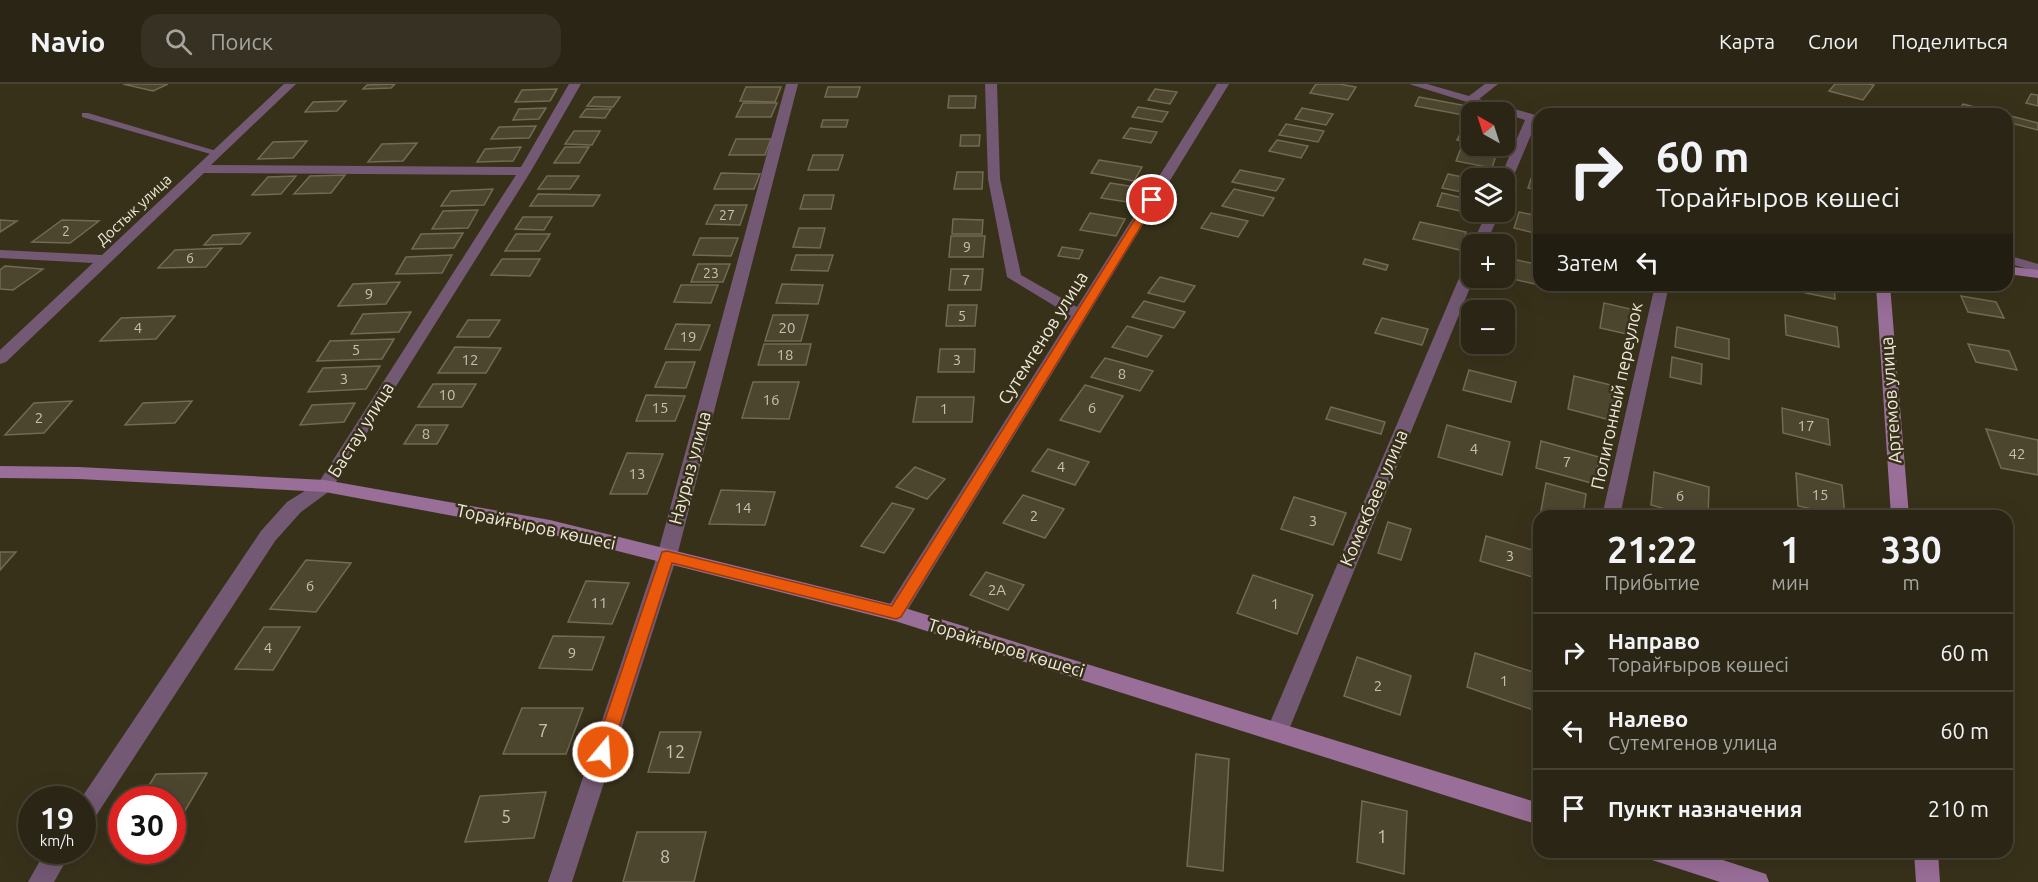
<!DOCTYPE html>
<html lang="ru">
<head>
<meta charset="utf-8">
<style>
  body { margin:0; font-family:Ubuntu,sans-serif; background:#363122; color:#f1f3f6; height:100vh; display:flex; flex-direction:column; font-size:22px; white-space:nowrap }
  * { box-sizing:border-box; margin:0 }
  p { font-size:20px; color:#a5a5a0 }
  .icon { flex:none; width:33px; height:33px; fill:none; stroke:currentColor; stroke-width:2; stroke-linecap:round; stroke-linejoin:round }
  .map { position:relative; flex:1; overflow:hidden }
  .sheet { position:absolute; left:1533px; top:426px; width:480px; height:348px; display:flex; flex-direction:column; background:#2a2514; border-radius:18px; box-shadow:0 6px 24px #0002,0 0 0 2px #464234 }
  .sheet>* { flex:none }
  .top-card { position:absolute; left:1533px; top:24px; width:480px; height:183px; border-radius:18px; box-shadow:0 6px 24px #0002,0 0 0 2px #464234; background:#2a2514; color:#f1f3f6; overflow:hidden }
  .needle { width:39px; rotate:321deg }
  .tools { position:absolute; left:1461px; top:18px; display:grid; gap:12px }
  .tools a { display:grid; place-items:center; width:54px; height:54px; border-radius:12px; background:#2a2514; box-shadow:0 6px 24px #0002,0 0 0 2px #464234; font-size:30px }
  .speed { position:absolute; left:18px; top:702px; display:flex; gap:12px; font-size:30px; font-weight:700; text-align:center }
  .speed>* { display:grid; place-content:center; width:78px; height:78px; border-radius:50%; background:#2a2514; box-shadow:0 6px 24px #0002,0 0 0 2px #464234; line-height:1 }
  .speed small { font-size:15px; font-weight:400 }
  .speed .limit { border:9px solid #d22; background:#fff; color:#111 }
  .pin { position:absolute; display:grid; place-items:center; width:51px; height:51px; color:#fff; margin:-26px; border:3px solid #fff; border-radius:50%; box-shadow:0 2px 6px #0007 }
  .me { position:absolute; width:66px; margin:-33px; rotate:18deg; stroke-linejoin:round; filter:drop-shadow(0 0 4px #0008) }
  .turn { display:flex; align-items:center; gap:21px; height:126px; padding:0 24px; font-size:27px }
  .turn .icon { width:78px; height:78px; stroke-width:2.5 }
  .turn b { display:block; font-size:42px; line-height:51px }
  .then { display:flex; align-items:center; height:57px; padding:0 24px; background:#0003; gap:12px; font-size:22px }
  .eta { display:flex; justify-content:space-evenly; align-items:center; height:102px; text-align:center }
  .eta b { font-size:36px; font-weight:600; line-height:42px }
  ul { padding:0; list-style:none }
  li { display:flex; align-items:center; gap:18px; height:78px; padding:0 24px; border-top:2px solid #464234 }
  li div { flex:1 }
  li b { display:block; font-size:22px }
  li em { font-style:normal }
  header { display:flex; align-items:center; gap:36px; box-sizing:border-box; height:84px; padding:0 30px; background:#2a2514; border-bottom:2px solid #464234 }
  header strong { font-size:28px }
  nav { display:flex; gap:33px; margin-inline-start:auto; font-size:21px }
  .search { width:420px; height:54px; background:#363122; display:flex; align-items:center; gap:15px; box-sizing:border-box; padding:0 21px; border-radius:18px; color:#a5a5a0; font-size:22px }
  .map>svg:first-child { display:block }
  .building { fill:#4d462f; stroke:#726a52; stroke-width:1.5 }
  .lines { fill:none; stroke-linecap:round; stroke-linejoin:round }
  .lane { fill:#745974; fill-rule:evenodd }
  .street { fill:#745974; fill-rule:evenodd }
  .secondary { fill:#996e98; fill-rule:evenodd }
  .route { fill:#ea580c; stroke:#983908; stroke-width:1.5 }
  .labels { text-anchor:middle; stroke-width:5; stroke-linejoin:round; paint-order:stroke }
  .far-number-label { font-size:14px; fill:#c6c0b1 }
  .far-street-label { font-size:15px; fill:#eee9dc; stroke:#38311a }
  .number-label { font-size:15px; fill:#c6c0b1 }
  .street-label { font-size:18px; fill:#eee9dc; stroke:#38311a }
  .near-number-label { font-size:18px; fill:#c6c0b1 }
</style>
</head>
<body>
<header>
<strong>Navio</strong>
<div class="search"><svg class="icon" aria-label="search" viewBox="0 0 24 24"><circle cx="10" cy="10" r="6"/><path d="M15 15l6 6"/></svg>Поиск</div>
<nav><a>Карта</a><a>Слои</a><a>Поделиться</a></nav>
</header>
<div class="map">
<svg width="2038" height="798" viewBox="0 0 2038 798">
  <rect width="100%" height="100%" fill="#38311a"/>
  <g class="building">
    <polygon points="123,0 168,0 153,7"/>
    <polygon points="395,0 391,4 363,5 367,1"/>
    <polygon points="1316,0 1339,0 1356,3 1348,16 1310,9"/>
    <polygon points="1835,0 1868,0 1874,1 1863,16 1829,7"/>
    <polygon points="746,3 781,3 775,18 740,17"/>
    <polygon points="828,3 860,3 857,13 825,13"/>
    <polygon points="557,5 550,17 515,18 522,6"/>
    <polygon points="1155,5 1177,8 1170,20 1148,16"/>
    <polygon points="2031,10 2038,11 2038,22 2026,19"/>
    <polygon points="949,12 976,12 975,24 948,24"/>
    <polygon points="594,13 620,13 613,23 587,22"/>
    <polygon points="1419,13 1467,22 1463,31 1415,22"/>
    <polygon points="346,17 337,27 305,28 313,18"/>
    <polygon points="743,19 777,19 771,33 736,33"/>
    <polygon points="1963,20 2002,30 1975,30 1959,26"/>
    <polygon points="1138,23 1168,28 1162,38 1132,33"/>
    <polygon points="546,24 539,35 513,36 519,25"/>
    <polygon points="1302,24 1333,30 1326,41 1295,35"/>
    <polygon points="586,25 611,25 605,34 580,33"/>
    <polygon points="2007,31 2038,39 2038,46 2007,38"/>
    <polygon points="823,36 848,36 846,43 821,43"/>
    <polygon points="1286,40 1324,47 1318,58 1279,51"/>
    <polygon points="536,42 529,54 491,55 499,43"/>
    <polygon points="1130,44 1157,48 1151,59 1123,54"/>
    <polygon points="1462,46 1472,48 1472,59 1457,56"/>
    <polygon points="574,47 600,47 592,61 565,60"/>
    <polygon points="961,51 980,51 979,62 960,62"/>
    <polygon points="736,55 771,55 765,71 729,71"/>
    <polygon points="1277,56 1308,62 1301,74 1269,67"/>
    <polygon points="307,57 293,74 258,75 273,58"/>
    <polygon points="417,59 403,77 368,78 382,60"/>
    <polygon points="521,63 513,77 477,78 485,65"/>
    <polygon points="565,63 589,63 579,79 554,79"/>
    <polygon points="1461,64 1496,71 1492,84 1456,77"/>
    <polygon points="813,71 843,71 838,86 808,86"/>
    <polygon points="1099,76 1142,83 1134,97 1091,89"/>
    <polygon points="1240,86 1284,95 1276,107 1232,98"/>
    <polygon points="957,88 983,88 982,105 954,105"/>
    <polygon points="721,89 760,90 754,105 714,105"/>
    <polygon points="1448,90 1472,95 1472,110 1442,104"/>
    <polygon points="345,91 331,109 294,110 310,92"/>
    <polygon points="296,92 281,110 252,111 268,93"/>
    <polygon points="547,92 579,92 570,105 538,105"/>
    <polygon points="1532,92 1539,94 1539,106 1528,104"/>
    <polygon points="1110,99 1136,103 1127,118 1101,114"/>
    <polygon points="493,105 484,121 441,122 451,107"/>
    <polygon points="1234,105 1274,114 1263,132 1222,122"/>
    <polygon points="1442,109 1472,116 1472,128 1475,128 1474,130 1437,122"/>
    <polygon points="538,110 600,111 593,122 530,122"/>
    <polygon points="804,111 834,111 831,125 800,125"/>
    <polygon points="715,121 747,121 740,141 706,140"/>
    <polygon points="478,126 468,144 432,145 443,127"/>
    <polygon points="1519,128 1539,132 1539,150 1514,144"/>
    <polygon points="1090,129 1125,135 1116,152 1080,146"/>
    <polygon points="1211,129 1248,137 1238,153 1201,144"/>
    <polygon points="523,133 552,133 544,146 515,145"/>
    <polygon points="953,135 983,136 982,150 952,150"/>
    <polygon points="0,136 17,137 0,148"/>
    <polygon points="62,136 99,137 70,159 32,158"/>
    <polygon points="1420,138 1466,148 1460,166 1413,155"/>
    <polygon points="799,144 825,144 820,164 793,163"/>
    <polygon points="250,149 241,160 204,161 213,151"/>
    <polygon points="463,149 454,164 412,165 421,150"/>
    <polygon points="516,150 550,150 539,167 505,167"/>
    <polygon points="951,152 985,152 983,173 949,173"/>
    <polygon points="700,154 738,154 731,172 693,171"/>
    <polygon points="1062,163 1083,166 1079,175 1058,172"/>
    <polygon points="222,164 206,183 158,184 175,166"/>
    <polygon points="452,171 442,189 396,190 406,173"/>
    <polygon points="796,171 833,171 828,187 791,186"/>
    <polygon points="1504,173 1539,181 1539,201 1504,193"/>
    <polygon points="502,175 540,175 530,192 491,191"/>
    <polygon points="1365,175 1388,181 1386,186 1363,180"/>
    <polygon points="698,180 730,180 723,198 691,198"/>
    <polygon points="5,182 43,185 13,206 0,205 0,186"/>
    <polygon points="951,185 983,185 981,206 949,206"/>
    <polygon points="1160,193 1195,202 1184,218 1148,209"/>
    <polygon points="400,198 386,220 338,222 353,200"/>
    <polygon points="782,200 823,201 818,220 776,219"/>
    <polygon points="681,201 718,201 711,219 674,218"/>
    <polygon points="1782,201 1834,201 1835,215 1782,204"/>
    <polygon points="1961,212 1996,218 2004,234 1968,228"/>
    <polygon points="1144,217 1185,228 1174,244 1132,233"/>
    <polygon points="1604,219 1639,227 1636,252 1600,244"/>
    <polygon points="948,221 977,221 975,242 946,242"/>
    <polygon points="411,228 399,248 351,250 363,230"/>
    <polygon points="773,231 808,231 801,257 765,257"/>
    <polygon points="1785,231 1837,243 1839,263 1786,251"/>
    <polygon points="175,232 156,255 100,257 121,234"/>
    <polygon points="1382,234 1428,245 1422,261 1375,249"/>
    <polygon points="468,236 500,236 489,253 457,253"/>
    <polygon points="676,240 710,241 700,266 665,265"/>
    <polygon points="1127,242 1162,252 1147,273 1112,263"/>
    <polygon points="1677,243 1729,255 1729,275 1675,263"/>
    <polygon points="394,255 382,275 317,277 330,257"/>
    <polygon points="764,260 811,260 806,281 758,281"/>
    <polygon points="1968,260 2009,267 2017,286 1976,278"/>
    <polygon points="455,263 501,264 486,289 438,289"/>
    <polygon points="940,265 975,265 974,288 938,288"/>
    <polygon points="1672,273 1702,280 1701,300 1670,293"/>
    <polygon points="1105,274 1153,287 1140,307 1091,293"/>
    <polygon points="666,278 695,278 686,304 655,303"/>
    <polygon points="380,282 366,305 308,308 323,284"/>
    <polygon points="1469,286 1516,298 1511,318 1463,306"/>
    <polygon points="1574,292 1619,303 1614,337 1568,325"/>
    <polygon points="753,298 799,298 789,335 742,334"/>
    <polygon points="433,300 476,300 462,323 418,323"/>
    <polygon points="1085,301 1123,312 1100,348 1060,336"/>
    <polygon points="646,311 685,312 675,337 636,337"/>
    <polygon points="917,313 974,313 972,338 913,338"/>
    <polygon points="72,317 44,349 5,351 34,319"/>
    <polygon points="192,317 175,339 125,341 143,319"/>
    <polygon points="355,319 344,338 300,341 312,321"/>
    <polygon points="1331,323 1385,338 1381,350 1326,335"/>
    <polygon points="1782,324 1828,335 1830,361 1783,349"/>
    <polygon points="416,341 448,341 437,360 404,360"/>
    <polygon points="1447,341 1510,358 1502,391 1438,373"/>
    <polygon points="1986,345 2038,356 2038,391 2001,384"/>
    <polygon points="1541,357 1599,373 1595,400 1536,384"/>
    <polygon points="1048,365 1089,378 1075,401 1032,387"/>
    <polygon points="627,369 663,370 647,410 610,410"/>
    <polygon points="915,383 945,395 927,415 896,403"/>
    <polygon points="1654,388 1709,403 1708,432 1691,432 1651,421"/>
    <polygon points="1796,389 1842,401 1845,432 1798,422"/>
    <polygon points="1546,399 1586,410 1583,432 1540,432"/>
    <polygon points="721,406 775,408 765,441 709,440"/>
    <polygon points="1023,411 1064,425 1045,454 1003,439"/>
    <polygon points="1294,413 1346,429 1333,461 1281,445"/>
    <polygon points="892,419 914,425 884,469 861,462"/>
    <polygon points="1388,438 1411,445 1401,476 1378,469"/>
    <polygon points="1486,452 1539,468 1539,495 1480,477"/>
    <polygon points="0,468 16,468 0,486"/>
    <polygon points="306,476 351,479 316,528 270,525"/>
    <polygon points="986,488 1024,501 1008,526 970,511"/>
    <polygon points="1253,491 1313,511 1297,550 1237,529"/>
    <polygon points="586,497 629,499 612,540 568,538"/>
    <polygon points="264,543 300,543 273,586 235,585"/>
    <polygon points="553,552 604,553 592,586 539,584"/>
    <polygon points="1475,569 1539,590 1539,628 1467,603"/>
    <polygon points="1357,573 1411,592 1400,631 1344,612"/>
    <polygon points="522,624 583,624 566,670 503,670"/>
    <polygon points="660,648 701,648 689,689 648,688"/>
    <polygon points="1196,670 1229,675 1223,787 1187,782"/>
    <polygon points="207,689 172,749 172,716 140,716 156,690"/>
    <polygon points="546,708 534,754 465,758 480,712"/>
    <polygon points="1362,717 1407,727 1404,790 1357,778"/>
    <polygon points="637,748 706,748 694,798 623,798"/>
  </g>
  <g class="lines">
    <polygon class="lane" points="82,29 88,29 223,69 214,71 82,33"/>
    <g class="street">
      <polygon points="284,0 296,0 211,81 521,83 569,0 581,0 531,87 331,406 301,428 275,457 90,741 82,744 82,716 80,716 261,447 287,418 319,398 516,91 204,89 6,278 0,280 0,266 93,179 0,174 0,166 102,171"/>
      <polygon points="786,0 798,0 677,472 572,798 548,798 657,472"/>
      <polygon points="985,0 997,0 1000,95 1021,191 1077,223 1217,0 1229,0 902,535 895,537 888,535 885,529 888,523 1071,232 1007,193 988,95"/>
      <polygon points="1409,0 1427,0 1469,12 1485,0 1498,0 1479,15 1539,32 1539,40 1536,39 1509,103 1504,104 1504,94 1500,94 1525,36"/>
      <polygon points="1487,128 1500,128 1486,160 1472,160"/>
      <polygon points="2007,171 2038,180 2038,188 2007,179"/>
      <polygon points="1472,176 1474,194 1288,648 1285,655 1277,657 1269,655 1266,648 1465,180"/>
      <polygon points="1655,201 1669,201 1620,432 1602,432"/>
      <polygon points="46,766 72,766 54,798 28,798"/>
    </g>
    <g class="secondary">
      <polygon points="2007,182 2038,186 2038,194 2007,190"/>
      <polygon points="1876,201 1890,201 1909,432 1891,432"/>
      <polygon points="0,382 79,383 325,396 550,436 895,521 1539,719 1539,741 895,537 550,450 325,408 79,395 0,394"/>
      <polygon points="1649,768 1698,768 1766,790 1769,798 1720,798 1652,776"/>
      <polygon points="1914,768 1938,768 1940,798 1916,798"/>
    </g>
  </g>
  <polygon class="route" points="1152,113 1157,116 901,533 896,535 672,479 611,668 609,673 603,675 597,673 594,668 662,468 667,467 892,522 1147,116"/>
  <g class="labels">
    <g class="far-number-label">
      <text x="727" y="136">27</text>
      <text x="66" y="152">2</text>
      <text x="967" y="168">9</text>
      <text x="190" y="179">6</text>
      <text x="711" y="194">23</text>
    </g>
    <g class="far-street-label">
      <text transform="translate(134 126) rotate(-43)" y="5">Достык улица</text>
    </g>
    <g class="number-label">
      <text x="966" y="201">7</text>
      <text x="369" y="215">9</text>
      <text x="962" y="237">5</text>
      <text x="138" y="249">4</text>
      <text x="787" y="249">20</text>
      <text x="688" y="258">19</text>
      <text x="356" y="271">5</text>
      <text x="785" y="276">18</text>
      <text x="470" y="281">12</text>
      <text x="957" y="281">3</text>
      <text x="1122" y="295">8</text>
      <text x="344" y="300">3</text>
      <text x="447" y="316">10</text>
      <text x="771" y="321">16</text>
      <text x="660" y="329">15</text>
      <text x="1092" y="329">6</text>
      <text x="944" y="330">1</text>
      <text x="39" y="339">2</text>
      <text x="1806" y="347">17</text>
      <text x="426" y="355">8</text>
      <text x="1474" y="370">4</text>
      <text x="2017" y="375">42</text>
      <text x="1567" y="383">7</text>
      <text x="1061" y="388">4</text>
      <text x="637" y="395">13</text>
      <text x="1820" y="416">15</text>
      <text x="1680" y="417">6</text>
      <text x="743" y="429">14</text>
      <text x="1034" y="437">2</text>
      <text x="1313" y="442">3</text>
      <text x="1510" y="477">3</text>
      <text x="310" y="507">6</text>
      <text x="997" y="511">2А</text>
      <text x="599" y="524">11</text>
      <text x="1275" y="525">1</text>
      <text x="268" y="569">4</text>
      <text x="572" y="574">9</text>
      <text x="1504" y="602">1</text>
      <text x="1378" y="607">2</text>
    </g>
    <g class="street-label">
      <text transform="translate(1043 254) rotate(-58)" y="6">Сутемгенов улица</text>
      <text transform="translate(1617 312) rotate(-78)" y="6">Полигонный переулок</text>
      <text transform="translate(1891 316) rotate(-94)" y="6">Артемов улица</text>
      <text transform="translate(361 346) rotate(-58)" y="6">Бастау улица</text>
      <text transform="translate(690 384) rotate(-75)" y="6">Наурыз улица</text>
      <text transform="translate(1374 414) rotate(-67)" y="6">Комекбаев улица</text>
      <text transform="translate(536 443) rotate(12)" y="6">Торайғыров көшесі</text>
      <text transform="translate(1006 564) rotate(17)" y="6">Торайғыров көшесі</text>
    </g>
    <g class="near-number-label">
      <text x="543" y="653">7</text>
      <text x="675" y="674">12</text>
      <text x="506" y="739">5</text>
      <text x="1382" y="759">1</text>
      <text x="665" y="779">8</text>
    </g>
  </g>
</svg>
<div class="tools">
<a><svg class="needle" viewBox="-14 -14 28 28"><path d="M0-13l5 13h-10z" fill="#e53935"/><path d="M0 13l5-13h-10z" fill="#a5a5a0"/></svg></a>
<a><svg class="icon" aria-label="layers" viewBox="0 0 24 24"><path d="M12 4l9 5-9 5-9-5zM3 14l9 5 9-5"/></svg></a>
<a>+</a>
<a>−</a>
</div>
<div class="speed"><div>19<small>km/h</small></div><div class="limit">30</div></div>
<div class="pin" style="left:1152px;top:116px;background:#d93025"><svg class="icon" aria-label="arrive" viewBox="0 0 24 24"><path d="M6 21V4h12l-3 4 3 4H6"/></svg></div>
<svg class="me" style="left:603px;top:668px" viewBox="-20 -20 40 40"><circle r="17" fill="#ea580c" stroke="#fff" stroke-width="3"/><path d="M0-11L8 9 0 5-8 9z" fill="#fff"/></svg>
<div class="top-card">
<div class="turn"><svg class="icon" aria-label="right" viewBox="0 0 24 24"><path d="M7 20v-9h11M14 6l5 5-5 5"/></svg><div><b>60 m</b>Торайғыров көшесі</div></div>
<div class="then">Затем<svg class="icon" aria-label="left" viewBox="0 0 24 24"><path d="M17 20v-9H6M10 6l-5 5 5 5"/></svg></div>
</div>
<section class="sheet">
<div class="eta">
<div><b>21:22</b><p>Прибытие</p></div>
<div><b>1</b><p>мин</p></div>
<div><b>330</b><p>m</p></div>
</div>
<ul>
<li><svg class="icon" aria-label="right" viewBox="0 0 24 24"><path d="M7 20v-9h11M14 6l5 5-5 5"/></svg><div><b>Направо</b><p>Торайғыров көшесі</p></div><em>60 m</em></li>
<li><svg class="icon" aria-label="left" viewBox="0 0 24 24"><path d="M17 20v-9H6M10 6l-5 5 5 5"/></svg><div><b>Налево</b><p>Сутемгенов улица</p></div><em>60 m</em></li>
<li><svg class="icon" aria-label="arrive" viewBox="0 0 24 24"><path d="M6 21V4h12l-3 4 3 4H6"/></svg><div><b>Пункт назначения</b></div><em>210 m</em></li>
</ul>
</section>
</div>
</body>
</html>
